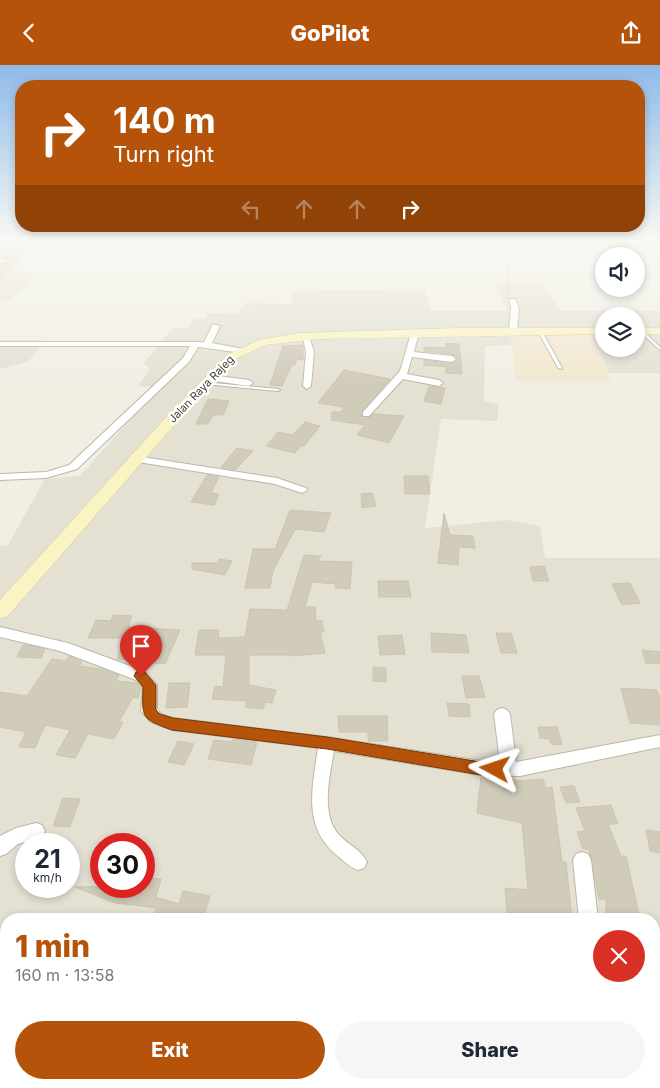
<!DOCTYPE html>
<html lang="en">
<head>
<meta charset="utf-8">
<style>
  body { margin:0; font-family:Inter,sans-serif; background:#f6f6f7; color:#1f2937; height:100vh; display:flex; flex-direction:column; font-size:19px; white-space:nowrap }
  * { box-sizing:border-box; margin:0 }
  p { font-size:16px; color:#747a83 }
  .icon { flex:none; width:28px; height:28px; fill:none; stroke:currentColor; stroke-width:2; stroke-linecap:round; stroke-linejoin:round }
  .map { position:relative; flex:1; overflow:hidden }
  .side { position:absolute; left:0px; top:848px; width:660px; height:176px; display:flex; flex-direction:column; background:#fff; border-radius:20px 20px 0 0; box-shadow:0 2px 8px #0003 }
  .side>* { flex:none }
  .hud { position:absolute; left:15px; top:15px; width:630px; height:152px; border-radius:20px; box-shadow:0 2px 8px #0003; background:#b45309; color:#fff; overflow:hidden }
  .controls { position:absolute; left:595px; top:182px; display:grid; gap:10px }
  .controls a { display:grid; place-items:center; width:50px; height:50px; border-radius:50%; background:#fff; box-shadow:0 2px 8px #0003; font-size:25px }
  .speed { position:absolute; left:15px; top:768px; display:flex; gap:10px; font-size:25px; font-weight:700; text-align:center }
  .speed>* { display:grid; place-content:center; width:65px; height:65px; border-radius:50%; background:#fff; box-shadow:0 2px 8px #0003; line-height:1 }
  .speed small { font-size:12px; font-weight:400 }
  .speed .limit { border:8px solid #d22; background:#fff; color:#111 }
  .pin { position:absolute; display:grid; place-items:center; width:42px; height:42px; color:#fff; margin:-51px -21px; border-radius:50% 50% 50% 0; rotate:-45deg; box-shadow:0 0 5px #0007 }
  .pin .icon { rotate:45deg }
  .me { position:absolute; width:55px; margin:-28px; rotate:275deg; stroke-linejoin:round; filter:drop-shadow(0 0 4px #0008) }
  .turn { display:flex; align-items:center; gap:18px; height:105px; padding:0 15px; font-size:22px }
  .turn .icon { width:65px; height:65px; stroke-width:2.5 }
  .turn b { display:block; font-size:35px; line-height:42px }
  .lanes { display:flex; align-items:center; height:48px; padding:0 15px; background:#0003; justify-content:center; gap:25px; direction:ltr }
  .lanes .off { opacity:.35 }
  .round { display:grid; place-items:center; flex:none; width:52px; height:52px; border-radius:26px; background:#f6f6f7 }
  .overview { display:flex; align-items:center; justify-content:space-between; height:85px; padding:0 15px }
  h1 { font-size:30px; font-weight:800; line-height:38px; color:#b45309 }
  .cta { display:flex; gap:10px; margin-top:auto; padding:10px 15px }
  .cta a { flex:1; height:58px; border-radius:30px; background:#b45309; color:#fff; font-size:20px; font-weight:800; line-height:58px; text-align:center }
  .cta a+a { background:#f6f6f7; color:#1f2937 }
  header { display:flex; justify-content:space-between; align-items:center; height:65px; padding:0 15px; background:#b45309; color:#fff; font-size:22px; font-weight:800 }
  .map>svg:first-child { display:block }
  .residential { fill:#e4e1d3; fill-rule:evenodd }
  .commercial { fill:#f2e8d0 }
  .industrial { fill:#e3e0d9 }
  .building { fill:#d1cbba; stroke:#ccc4ae }
  .lines { fill:none; stroke-linecap:round; stroke-linejoin:round }
  .service-casing { stroke:#bbb7a8; stroke-width:2 }
  .minor-casing { stroke:#bbb7a8; stroke-width:2 }
  .secondary-casing { stroke:#cec697; stroke-width:1 }
  .path { stroke:#bcb49a; stroke-width:1; stroke-dasharray:1 1; stroke-linecap:butt }
  .service { fill:#fff; fill-rule:evenodd }
  .minor { fill:#fff; fill-rule:evenodd }
  .secondary { fill:#faf4c5; fill-rule:evenodd }
  .route { fill:#b45309; stroke:#753606 }
  .labels { text-anchor:middle; stroke-width:5; stroke-linejoin:round; paint-order:stroke }
  .far-street-label { font-size:11px; fill:#423f35; stroke:#fff }
</style>
</head>
<body>
<header><svg class="icon" aria-label="back" viewBox="0 0 24 24"><path d="M15 5l-7 7 7 7"/></svg>GoPilot<svg class="icon" aria-label="share" viewBox="0 0 24 24"><path d="M12 15V3M7 8l5-5 5 5M5 13v7h14v-7"/></svg></header>
<div class="map">
<svg width="660" height="1023" viewBox="0 0 660 1023">
  <rect width="100%" height="100%" fill="#f1efe4"/>
  <g class="residential">
    <polygon points="0,176 131,176 123,183 107,183 101,189 22,194 13,206 36,206 25,223 10,235 0,235"/>
    <path d="M 495,218 L 542,218 L 561,246 L 660,246 L 660,308 L 609,308 L 591,270 L 511,272 L 513,280 L 485,281 L 484,336 L 499,339 L 497,356 L 441,354 L 425,463 L 506,455 L 540,461 L 545,493 L 660,493 L 660,1023 L 0,1023 L 0,481 L 8,480 L 45,414 L 80,411 L 159,322 L 138,321 L 150,304 L 144,298 L 174,262 L 187,264 L 195,253 L 205,254 L 209,248 L 237,249 L 244,238 L 291,239 L 293,226 L 424,224 L 431,246 L 507,246 ZM 604,251 L 636,251 L 636,284 L 604,284 ZM 26,779 L 69,779 L 69,821 L 26,821 ZM 101,779 L 144,779 L 144,821 L 101,821 ZM 6,854 L 654,854 L 654,1018 L 6,1018 Z"/>
  </g>
  <polygon class="commercial" points="591,270 612,316 516,316 511,271"/>
  <polygon class="industrial" points="0,275 45,275 29,296 0,304"/>
  <g class="building">
    <polygon points="10,177 29,178 20,185 25,185 0,214 0,200 12,197 10,194 0,192 0,180 6,180"/>
    <polygon points="446,278 459,279 462,309 446,308 446,302 424,300 424,295 452,299 457,296 457,292 452,289 424,286 424,282 446,283"/>
    <polygon points="303,280 303,295 297,294 295,300 292,300 282,321 270,320 283,281"/>
    <polygon points="344,305 390,314 361,347 363,353 369,353 373,349 404,351 389,378 357,370 365,360 331,355 332,347 341,347 344,342 318,338"/>
    <polygon points="429,321 445,323 441,339 424,336"/>
    <polygon points="208,334 229,336 223,350 213,350 208,359 196,359"/>
    <polygon points="305,357 320,361 304,381 301,381 295,388 266,381 278,367 292,370"/>
    <polygon points="237,383 253,386 235,405 221,402"/>
    <polygon points="207,410 219,412 211,428 219,429 214,440 191,437"/>
    <polygon points="404,411 428,411 430,429 405,429"/>
    <polygon points="372,428 376,441 362,443 361,429"/>
    <polygon points="290,445 331,448 324,467 295,464 273,506 270,523 245,523 253,484 275,484"/>
    <polygon points="444,448 450,470 473,471 475,483 459,482 458,500 438,498"/>
    <polygon points="304,490 322,491 316,496 352,497 350,524 335,523 336,519 312,517 305,542 315,542 316,556 322,555 324,567 320,567 325,588 291,591 291,590 249,590 249,620 276,625 272,638 265,637 263,644 245,642 247,636 212,634 215,621 223,622 226,590 195,590 199,565 219,565 218,573 245,572 250,544 287,545"/>
    <polygon points="219,494 232,496 225,510 192,504 192,498 217,498"/>
    <polygon points="544,501 549,516 533,516 530,502"/>
    <polygon points="378,516 408,516 411,532 379,532"/>
    <polygon points="630,518 640,538 622,540 612,519"/>
    <polygon points="113,550 132,551 128,562 180,565 165,599 117,594 125,573 88,573 96,555 111,556"/>
    <polygon points="431,568 466,570 469,588 432,587"/>
    <polygon points="496,568 511,568 517,588 501,588"/>
    <polygon points="402,570 405,589 380,590 378,571"/>
    <polygon points="23,580 27,580 45,584 41,593 17,592"/>
    <polygon points="642,585 660,587 660,599 646,598"/>
    <polygon points="69,591 82,597 79,601 101,604 119,610 116,616 137,618 141,623 138,633 133,632 119,657 123,657 114,674 88,669 75,693 56,690 70,665 45,660 35,683 19,682 26,667 0,662 0,627 27,631 52,594 66,596"/>
    <polygon points="373,602 386,603 386,617 373,616"/>
    <polygon points="462,611 479,611 485,632 466,633"/>
    <polygon points="169,618 190,618 187,642 166,643"/>
    <polygon points="621,623 657,625 660,635 660,660 630,658"/>
    <polygon points="447,638 469,639 470,652 449,651"/>
    <polygon points="338,651 387,651 388,676 368,676 368,667 339,667"/>
    <polygon points="538,662 557,662 562,679 552,680 549,674 540,673"/>
    <polygon points="233,674 257,677 251,700 208,694 214,675 232,677"/>
    <polygon points="178,676 194,679 184,700 168,697"/>
    <polygon points="481,712 501,712 518,716 543,714 546,723 552,722 562,797 566,797 572,854 544,854 507,849 505,823 528,825 522,758 477,748"/>
    <polygon points="574,721 580,737 566,738 560,722"/>
    <polygon points="63,733 80,734 70,762 53,761"/>
    <polygon points="611,740 618,759 608,759 621,791 626,791 640,854 606,854 606,834 599,834 589,784 583,784 577,767 585,766 576,743"/>
    <polygon points="646,765 660,767 660,788 650,786"/>
    <polygon points="144,813 161,814 156,832 179,839 183,826 210,831 203,854 167,848 164,854 151,854 157,843 115,838 75,822 144,821"/>
  </g>
  <g class="lines">
    <g class="service-casing">
      <g id="service">
        <polygon points="539,265 542,266 562,303 562,304 558,303 538,266"/>
        <polygon points="640,265 642,265 660,282 660,285 640,267"/>
        <polygon points="203,317 278,324 280,325 278,326 205,319 203,319"/>
      </g>
    </g>
    <g class="minor-casing">
      <g id="minor">
        <polygon points="76,176 119,176 116,178 78,179"/>
        <polygon points="0,194 10,196 0,198"/>
        <polygon points="509,234 515,234 519,243 517,266 513,268 509,266 511,243"/>
        <polygon points="213,259 220,261 212,278 243,284 243,288 198,282 189,297 77,404 46,413 0,415 0,409 46,407 69,400 183,293 190,281 0,281 0,277 204,277"/>
        <polygon points="412,265 419,267 414,287 452,291 456,294 452,297 412,292 407,309 439,315 443,318 439,321 403,314 369,351 363,351 363,347 400,306"/>
        <polygon points="302,269 309,271 314,287 311,321 307,324 303,321 306,287"/>
        <polygon points="211,310 249,315 253,318 249,321 208,315 207,313"/>
        <polygon points="136,391 277,413 306,423 307,425 302,428 275,419 132,396 131,394"/>
        <path d="M 0,562 L 68,578 L 146,607 L 157,620 L 157,644 L 161,649 L 173,653 L 327,672 L 481,696 L 500,697 L 494,649 L 497,645 L 502,643 L 507,645 L 510,649 L 516,697 L 660,670 L 660,682 L 520,711 L 481,710 L 334,686 C 330,710 320,749 339,770 C 348,780 362,785 367,797 L 364,803 L 358,805 C 350,802 345,797 339,792 C 302,763 312,724 318,683 L 172,665 L 151,657 L 141,646 L 143,622 L 136,615 L 60,586 L 0,572 Z"/>
        <polygon points="36,758 42,760 45,766 42,772 18,779 6,789 0,791 0,771 16,763"/>
        <polygon points="582,787 588,789 591,795 598,854 579,854 573,795 576,789"/>
        <rect x="0" y="867" width="6" height="20"/>
        <polygon points="281,1018 318,1018 320,1023 279,1023"/>
        <polygon points="581,1018 603,1018 602,1023 580,1023"/>
      </g>
    </g>
    <g class="secondary-casing">
      <g id="secondary">
        <polygon points="459,263 604,263 604,269 317,274 266,280 235,294 178,356 7,552 0,553 0,535 168,350 227,290 259,275 299,268"/>
        <rect x="636" y="263" width="24" height="6"/>
      </g>
    </g>
    <polyline class="path" points="509,229 507,191 509,187 526,184 625,179 635,176"/>
    <use href="#service" class="service"/>
    <use href="#minor" class="minor"/>
    <use href="#secondary" class="secondary"/>
  </g>
  <linearGradient id="sky" x2="0" y2="1"><stop stop-color="#8dbae9"/><stop offset="0.55" stop-color="#f9f8f3"/><stop offset="1" stop-color="#f9f8f3" stop-opacity="0"/></linearGradient>
  <rect width="660" height="319" fill="url(#sky)"/>
  <path class="route" d="M 141,606 L 145,607 L 156,620 L 156,645 L 160,649 L 173,653 L 327,672 L 481,697 L 500,699 L 502,704 L 500,708 L 481,710 L 327,684 L 172,665 C 141,654 142,653 143,622 L 134,611 L 136,607 Z"/>
  <g class="labels">
    <g class="far-street-label">
      <text transform="translate(201 324) rotate(-46)" y="4">Jalan Raya Rajeg</text>
    </g>
  </g>
</svg>
<div class="controls">
<a><svg class="icon" aria-label="sound" viewBox="0 0 24 24"><path d="M4 9h4l5-4v14l-5-4H4zM17 9q2 3 0 6"/></svg></a>
<a><svg class="icon" aria-label="layers" viewBox="0 0 24 24"><path d="M12 4l9 5-9 5-9-5zM3 14l9 5 9-5"/></svg></a>
</div>
<div class="speed"><div>21<small>km/h</small></div><div class="limit">30</div></div>
<div class="pin" style="left:141px;top:611px;background:#d93025"><svg class="icon" aria-label="arrive" viewBox="0 0 24 24"><path d="M6 21V4h12l-3 4 3 4H6"/></svg></div>
<svg class="me" style="left:495px;top:704px" viewBox="-20 -20 40 40"><path d="M0-17L14 15 0 8-14 15z" fill="#b45309" stroke="#fff" stroke-width="4"/></svg>
<div class="hud">
<div class="turn"><svg class="icon" aria-label="right" viewBox="0 0 24 24"><path d="M7 20v-9h11M14 6l5 5-5 5"/></svg><div><b>140 m</b>Turn right</div></div>
<div class="lanes"><svg class="icon off" aria-label="left" viewBox="0 0 24 24"><path d="M17 20v-9H6M10 6l-5 5 5 5"/></svg><svg class="icon off" aria-label="ahead" viewBox="0 0 24 24"><path d="M12 20V5M6 11l6-6 6 6"/></svg><svg class="icon off" aria-label="ahead" viewBox="0 0 24 24"><path d="M12 20V5M6 11l6-6 6 6"/></svg><svg class="icon" aria-label="right" viewBox="0 0 24 24"><path d="M7 20v-9h11M14 6l5 5-5 5"/></svg></div>
</div>
<section class="side">
<div class="overview"><div><h1>1 min</h1><p>160 m · 13:58</p></div><a class="round" style="background:#d93025;color:#fff"><svg class="icon" aria-label="close" viewBox="0 0 24 24"><path d="M6 6l12 12M18 6L6 18"/></svg></a></div>
<div class="cta"><a>Exit</a><a>Share</a></div>
</section>
</div>
</body>
</html>
